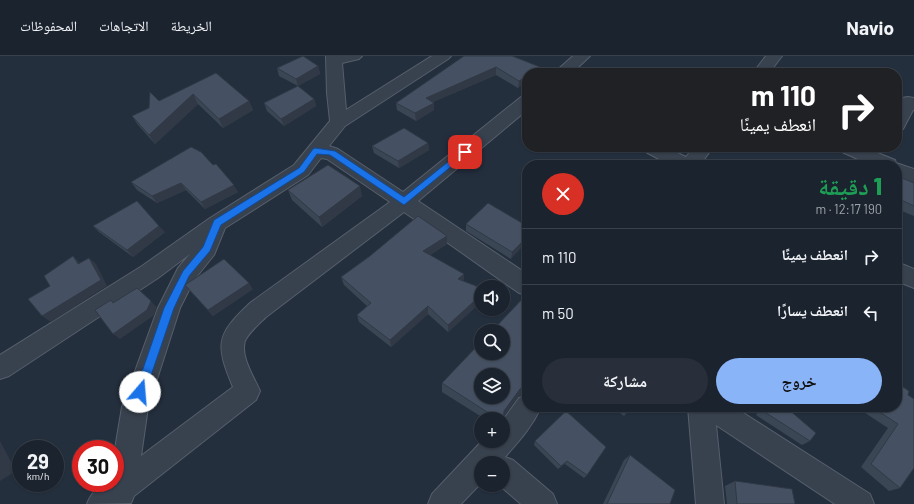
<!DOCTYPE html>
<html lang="ar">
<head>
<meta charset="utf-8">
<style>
  body { margin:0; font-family:Barlow,"Noto Naskh Arabic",sans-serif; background:#282f3a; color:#f1f3f6; direction:rtl; height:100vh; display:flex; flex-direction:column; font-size:15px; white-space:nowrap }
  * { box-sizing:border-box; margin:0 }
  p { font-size:13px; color:#a0a4aa }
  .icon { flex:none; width:22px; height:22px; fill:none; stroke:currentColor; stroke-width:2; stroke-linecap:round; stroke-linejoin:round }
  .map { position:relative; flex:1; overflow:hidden; direction:ltr }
  .sheet { position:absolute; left:522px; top:104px; width:380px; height:252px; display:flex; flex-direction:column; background:#1b232e; border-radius:16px; box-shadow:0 1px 3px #0004,0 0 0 1px #39404a; direction:rtl }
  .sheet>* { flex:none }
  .hud { position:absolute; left:522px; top:12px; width:380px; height:84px; border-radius:16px; box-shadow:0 1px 3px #0004,0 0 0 1px #39404a; direction:rtl; background:#202124; color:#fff; overflow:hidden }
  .buttons { position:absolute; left:474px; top:224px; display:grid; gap:8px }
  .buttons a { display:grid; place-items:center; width:36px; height:36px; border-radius:50%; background:#1b232e; box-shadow:0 1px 3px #0004,0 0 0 1px #39404a; font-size:20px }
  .speed { position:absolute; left:12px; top:384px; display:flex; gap:8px; font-size:20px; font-weight:700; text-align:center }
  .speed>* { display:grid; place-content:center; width:52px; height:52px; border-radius:50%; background:#1b232e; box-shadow:0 1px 3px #0004,0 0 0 1px #39404a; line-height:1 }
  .speed small { font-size:10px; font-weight:400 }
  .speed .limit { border:6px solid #d22; background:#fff; color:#111 }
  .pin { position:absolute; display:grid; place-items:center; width:34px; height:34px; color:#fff; margin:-17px; border-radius:8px; box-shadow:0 2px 6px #0006 }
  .me { position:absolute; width:44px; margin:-22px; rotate:18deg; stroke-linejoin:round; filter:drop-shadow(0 0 3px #0008) }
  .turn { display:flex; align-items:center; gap:14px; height:84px; padding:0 20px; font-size:18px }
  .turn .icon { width:52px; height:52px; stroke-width:2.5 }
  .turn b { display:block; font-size:28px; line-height:34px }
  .round { display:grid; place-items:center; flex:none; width:42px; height:42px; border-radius:21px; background:#282f3a }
  .summary { display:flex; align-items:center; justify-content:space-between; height:68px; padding:0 20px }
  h1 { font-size:24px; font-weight:800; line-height:30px; color:#1e9e55 }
  .cta { display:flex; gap:8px; margin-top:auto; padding:8px 20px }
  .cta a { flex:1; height:46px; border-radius:24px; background:#8ab4f8; color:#111; font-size:16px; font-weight:800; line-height:46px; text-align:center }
  .cta a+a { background:#282f3a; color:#f1f3f6 }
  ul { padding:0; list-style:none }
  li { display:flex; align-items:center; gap:12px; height:56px; padding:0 20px; border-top:1px solid #39404a }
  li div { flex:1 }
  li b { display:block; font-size:15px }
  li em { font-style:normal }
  header { display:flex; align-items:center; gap:24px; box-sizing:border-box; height:56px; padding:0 20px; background:#1b232e; border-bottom:1px solid #39404a }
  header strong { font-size:19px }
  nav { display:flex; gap:22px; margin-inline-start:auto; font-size:14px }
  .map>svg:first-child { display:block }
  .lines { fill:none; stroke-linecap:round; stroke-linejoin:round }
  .minor-casing { stroke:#565f6c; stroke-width:2 }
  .minor { fill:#38414e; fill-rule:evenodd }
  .wall { fill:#3b4654 }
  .shaded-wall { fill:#303945 }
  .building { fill:#455162; stroke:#303945; fill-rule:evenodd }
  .route { fill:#1a73e8; stroke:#114b97 }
</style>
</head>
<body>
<header>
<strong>Navio</strong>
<nav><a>الخريطة</a><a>الاتجاهات</a><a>المحفوظات</a></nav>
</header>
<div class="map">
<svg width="914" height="448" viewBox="0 0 914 448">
  <rect width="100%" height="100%" fill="#242f3e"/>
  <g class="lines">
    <g class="minor-casing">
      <g id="minor">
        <path d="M 326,0 L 362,0 L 359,3 L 342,7 L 346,54 L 432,0 L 451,0 L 448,3 L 345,70 L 329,90 L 338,93 L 403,136 L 521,41 L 527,40 L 527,54 L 418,145 L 527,218 L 527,239 L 519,237 L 404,156 L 266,261 C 260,267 249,276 245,285 C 240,300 254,321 260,335 L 256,344 L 134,440 L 131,447 L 87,448 C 92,435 100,427 115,427 L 115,393 L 122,351 L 158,252 L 178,212 L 190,198 L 158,222 L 9,320 L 0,323 L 0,299 L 142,210 L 210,162 L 294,109 L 330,65 L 327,37 ZM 321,102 L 327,103 L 390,146 L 250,247 C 216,279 215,288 233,331 L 141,400 L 148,351 L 180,252 L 194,224 L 214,199 L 225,172 L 308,119 Z"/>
        <polygon points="573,0 590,0 572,17 554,17"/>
        <polygon points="766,0 782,0 769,17 753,17"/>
        <polygon points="908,41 914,42 914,54 913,54 903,73 897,75 897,51 902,42"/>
        <polygon points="641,91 665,91 686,101 694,91 713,91 700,109 670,109 644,95"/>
        <polygon points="837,91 863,91 895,104 896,107 914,113 914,127 897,120 897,109 871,109 840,95"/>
        <polygon points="897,206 914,213 914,232 897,225"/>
        <path d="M 527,339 L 527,351 L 541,351 C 532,371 519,385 505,401 L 513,404 L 553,438 L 557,448 L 521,448 L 499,429 L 503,429 L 503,407 L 481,407 L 481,427 L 461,448 L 428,448 L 432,438 L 482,385 L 503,385 L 503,364 L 519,342 Z"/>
        <polygon points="688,351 734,351 870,438 874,448 835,448 716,369 724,448 696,448"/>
      </g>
    </g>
    <use href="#minor" class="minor"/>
  </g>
  <g class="wall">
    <polygon points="464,0 513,0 540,11 518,32 496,19 433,46 434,54 416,65 397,54 396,47"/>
    <polygon points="318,10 320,18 298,30 314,43 316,50 284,70 267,55 264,47 298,30 279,20 277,12"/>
    <polygon points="216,17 249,45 253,54 223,72 198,48 155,88 138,69 132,60 149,52 159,45"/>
    <polygon points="428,87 429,94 399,112 374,97 372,90"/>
    <polygon points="213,109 238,136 205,153 186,134 157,147 137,134 131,126"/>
    <polygon points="897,120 914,127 914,160 897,153"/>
    <polygon points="288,134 362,140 322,171 292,144"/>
    <polygon points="466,168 527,170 511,203 466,175"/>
    <polygon points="93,170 165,176 133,201 99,176"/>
    <polygon points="447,180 447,188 430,199 464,226 481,232 481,246 448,276 428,258 391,291 359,266 357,259 367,250 344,229 341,221"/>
    <polygon points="185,229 253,233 213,260"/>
    <polygon points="442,327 518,341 503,361 503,367 503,363 485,363 442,336"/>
    <polygon points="908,339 900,432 889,435 861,411 888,372 856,351 897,351"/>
    <polygon points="612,351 629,351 628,355 624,360"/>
    <polygon points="761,351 790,351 788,353 810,385 802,389 756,359"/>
    <polygon points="535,385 606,391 587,419 584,422 565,408 558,413 534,389"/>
    <polygon points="630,399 670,448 603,448 624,404"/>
    <polygon points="735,425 795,448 727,448 725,430"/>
  </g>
  <g class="shaded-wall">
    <polygon points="318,10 320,18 298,30 296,23"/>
    <polygon points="496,11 496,19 426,49 426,42"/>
    <polygon points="540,11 539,17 531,17"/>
    <polygon points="527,20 527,26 518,32 519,25"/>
    <polygon points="193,38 198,48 155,88 149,79"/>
    <polygon points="314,43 316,50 284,70 281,63"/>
    <polygon points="249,45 253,54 223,72 219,63"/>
    <polygon points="434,47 434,54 416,65 415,57"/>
    <polygon points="428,87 429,94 399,112 398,105"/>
    <polygon points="181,127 186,134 157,147 152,140"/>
    <polygon points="234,129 238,136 205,153 201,146"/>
    <polygon points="360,130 362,140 322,171 319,161"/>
    <polygon points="159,170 165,176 133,201 127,194"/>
    <polygon points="447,180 447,188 424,203 423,195"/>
    <polygon points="527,181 527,186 511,203 512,196"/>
    <polygon points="73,200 80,207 78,208"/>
    <polygon points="89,202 96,208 107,230 51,266 42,260"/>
    <polygon points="464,218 464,225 458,223"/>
    <polygon points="249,227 253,233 213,260 208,254"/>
    <polygon points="481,239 481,246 448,276 448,269"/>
    <polygon points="151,245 157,252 153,260 120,283 113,278"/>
    <polygon points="428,250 428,258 391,291 390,284"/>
    <polygon points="527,330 527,338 518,341 502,363 504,355 520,333"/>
    <polygon points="0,385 16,415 0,425"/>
    <polygon points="567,405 565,408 558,413 561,410"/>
  </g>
  <g class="building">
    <polygon points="303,0 318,10 296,23 277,12"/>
    <polygon points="464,0 512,0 540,11 531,17 527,17 527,20 519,25 496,11 426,42 434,47 415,57 396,47"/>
    <polygon points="780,15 785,17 779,17"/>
    <polygon points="216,17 249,45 219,63 193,38 149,79 132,60 149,52 150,36 159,45"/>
    <polygon points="298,30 314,43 281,63 264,47"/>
    <polygon points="404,72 428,87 398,105 372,90"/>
    <polygon points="191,91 201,96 213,109 216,108 234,129 201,146 181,127 152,140 131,126"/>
    <polygon points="328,109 360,130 319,161 288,134"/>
    <polygon points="897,120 914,127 914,150 897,142"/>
    <polygon points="137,145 159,170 127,194 93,170"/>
    <polygon points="488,147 527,170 527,181 512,196 466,168"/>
    <polygon points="418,160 447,180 423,195 464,218 458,223 481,232 481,239 448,269 428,250 390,284 357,259 371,247 341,221 370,200"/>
    <polygon points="73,200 78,208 89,202 101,224 42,260 28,243 50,230 44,220"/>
    <polygon points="224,203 249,227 208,254 185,229"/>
    <polygon points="137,232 151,245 147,254 113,278 95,254 111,244 113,247"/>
    <polygon points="897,237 902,240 897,255"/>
    <path d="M 527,238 L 527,330 L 520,333 L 504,355 L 503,366 L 503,363 L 498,363 L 442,327 L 481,286 L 481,297 L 503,297 L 503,275 L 492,275 ZM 481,319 L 503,319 L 503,341 L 481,341 Z"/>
    <polygon points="897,327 909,335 908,339 914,343 914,412 900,432 871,408 898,368 872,351 897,351"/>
    <polygon points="622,351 629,351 628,355"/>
    <polygon points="765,351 790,351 788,353 816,377 810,385 763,355"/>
    <polygon points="566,355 606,391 587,419 567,405 561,410 535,385"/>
    <polygon points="630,399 675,434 670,448 607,448"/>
    <polygon points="735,425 792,433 795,448 737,448"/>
  </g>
  <polygon class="route" points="315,92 335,95 404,141 463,94 465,93 469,96 404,149 330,99 317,98 304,116 221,169 210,195 189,220 174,252 144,340 140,341 136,340 135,336 164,252 183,215 203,191 214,164 299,112 313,93"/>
</svg>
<div class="buttons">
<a><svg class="icon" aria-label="sound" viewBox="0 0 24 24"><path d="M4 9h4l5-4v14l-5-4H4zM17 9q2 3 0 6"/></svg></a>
<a><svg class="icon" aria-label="search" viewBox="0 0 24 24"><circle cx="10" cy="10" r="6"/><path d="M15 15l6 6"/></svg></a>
<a><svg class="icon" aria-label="layers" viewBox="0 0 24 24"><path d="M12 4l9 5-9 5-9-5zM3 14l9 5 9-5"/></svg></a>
<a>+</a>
<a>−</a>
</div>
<div class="speed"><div>29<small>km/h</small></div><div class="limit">30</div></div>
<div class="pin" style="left:465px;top:96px;background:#d93025"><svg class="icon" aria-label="arrive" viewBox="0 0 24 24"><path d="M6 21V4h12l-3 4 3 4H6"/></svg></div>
<svg class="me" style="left:140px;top:336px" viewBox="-20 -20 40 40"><circle r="19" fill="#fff"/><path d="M0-13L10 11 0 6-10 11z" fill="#1a73e8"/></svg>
<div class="hud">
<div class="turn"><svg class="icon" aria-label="right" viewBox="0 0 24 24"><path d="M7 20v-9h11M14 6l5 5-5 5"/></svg><div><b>110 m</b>انعطف يمينًا</div></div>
</div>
<section class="sheet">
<div class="summary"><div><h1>1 دقيقة</h1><p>190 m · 12:17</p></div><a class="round" style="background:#d93025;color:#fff"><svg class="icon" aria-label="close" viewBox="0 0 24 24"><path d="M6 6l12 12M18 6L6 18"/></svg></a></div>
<ul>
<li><svg class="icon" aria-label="right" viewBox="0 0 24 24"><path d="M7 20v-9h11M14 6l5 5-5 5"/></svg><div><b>انعطف يمينًا</b></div><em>110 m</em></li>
<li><svg class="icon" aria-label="left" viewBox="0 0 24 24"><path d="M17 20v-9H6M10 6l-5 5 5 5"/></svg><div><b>انعطف يسارًا</b></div><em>50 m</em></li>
</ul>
<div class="cta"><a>خروج</a><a>مشاركة</a></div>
</section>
</div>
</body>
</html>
